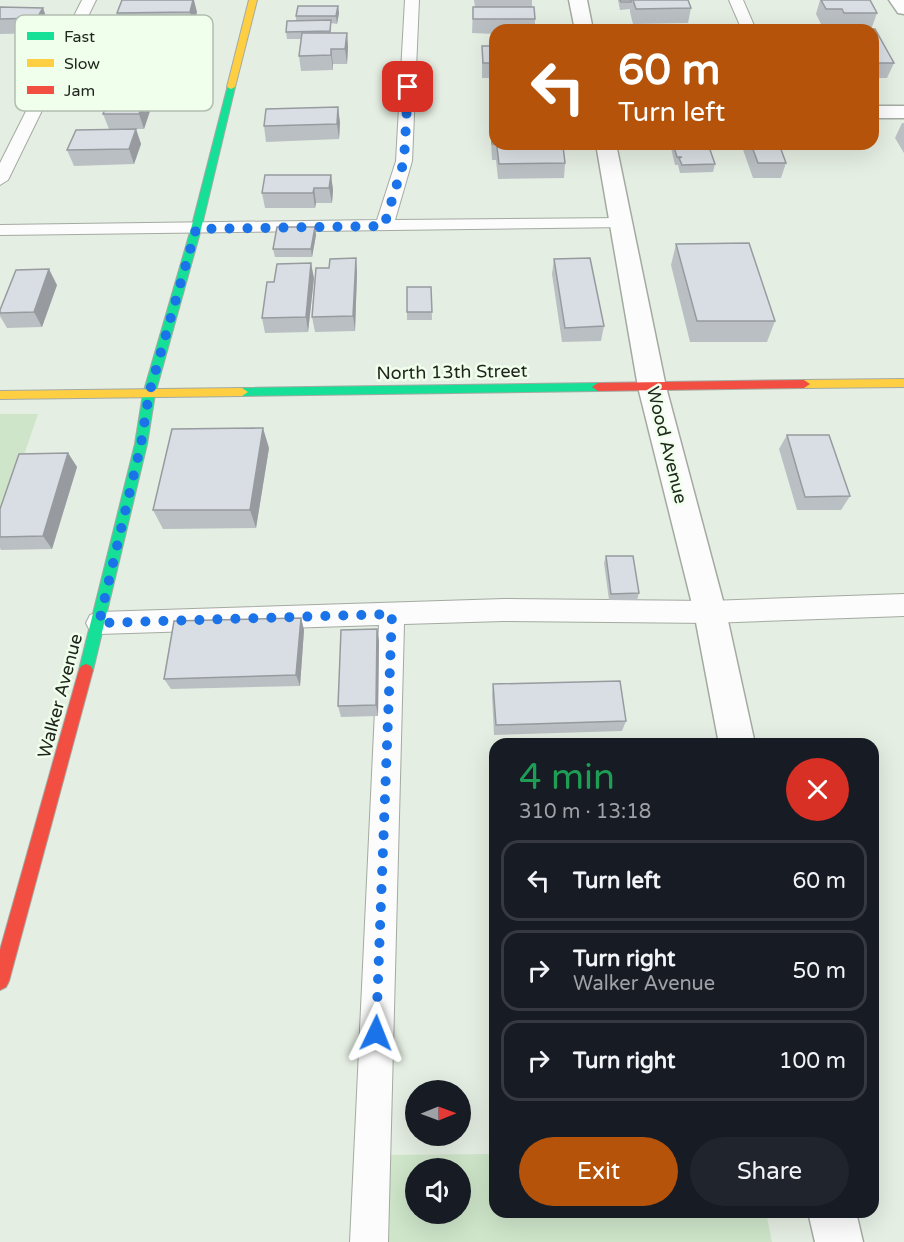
<!DOCTYPE html>
<html lang="en">
<head>
<meta charset="utf-8">
<style>
  body { margin:0; font-family:"Varela Round",sans-serif; background:#20242c; color:#f1f3f6; height:100vh; display:flex; flex-direction:column; font-size:22px; white-space:nowrap }
  * { box-sizing:border-box; margin:0 }
  p { font-size:20px; color:#9ea1a6 }
  .icon { flex:none; width:33px; height:33px; fill:none; stroke:currentColor; stroke-width:2; stroke-linecap:round; stroke-linejoin:round }
  .map { position:relative; flex:1; overflow:hidden }
  .details { position:absolute; left:489px; top:738px; width:390px; height:480px; display:flex; flex-direction:column; background:#171b24; border-radius:18px; box-shadow:0 6px 24px #0002 }
  .details>* { flex:none }
  .banner { position:absolute; left:489px; top:24px; width:390px; height:126px; border-radius:18px; box-shadow:0 6px 24px #0002; background:#b45309; color:#fff; overflow:hidden }
  .needle { width:39px; rotate:89deg }
  .buttons { position:absolute; left:405px; top:1080px; display:grid; gap:12px }
  .buttons a { display:grid; place-items:center; width:66px; height:66px; border-radius:50%; background:#171b24; box-shadow:0 6px 24px #0002; font-size:30px }
  .pin { position:absolute; display:grid; place-items:center; width:51px; height:51px; color:#fff; margin:-26px; border-radius:12px; box-shadow:0 3px 9px #0006 }
  .me { position:absolute; width:66px; margin:-33px; rotate:2deg; stroke-linejoin:round; filter:drop-shadow(0 0 4px #0008) }
  .turn { display:flex; align-items:center; gap:21px; height:126px; padding:0 30px; font-size:27px }
  .turn .icon { width:78px; height:78px; stroke-width:2.5 }
  .turn b { display:block; font-size:42px; line-height:51px }
  .round { display:grid; place-items:center; flex:none; width:63px; height:63px; border-radius:32px; background:#20242c }
  .overview { display:flex; align-items:center; justify-content:space-between; height:102px; padding:0 30px }
  h1 { font-size:36px; font-weight:600; line-height:45px; color:#1e9e55 }
  .primary-button { display:flex; gap:12px; margin-top:auto; padding:12px 30px }
  .primary-button a { flex:1; height:69px; border-radius:36px; background:#b45309; color:#fff; font-size:24px; font-weight:600; line-height:69px; text-align:center }
  .primary-button a+a { background:#20242c; color:#f1f3f6 }
  ul { padding:0; list-style:none }
  li { display:flex; align-items:center; gap:18px; height:81px; margin:0 12px 9px; padding:0 18px; border:3px solid #363941; border-radius:18px }
  li div { flex:1 }
  li b { display:block; font-size:22px }
  li em { font-style:normal }
  .map>svg:first-child { display:block }
  .green { fill:#cee5c9; fill-rule:evenodd }
  .lines { fill:none; stroke-linecap:round; stroke-linejoin:round }
  .lane-casing { stroke:#a4aaa2; stroke-width:2 }
  .street-casing { stroke:#a4aaa2; stroke-width:3 }
  .fast-casing { stroke:#a4aaa2; stroke-width:2 }
  .slow-casing { stroke:#a4aaa2; stroke-width:2 }
  .jam-casing { stroke:#a4aaa2; stroke-width:2 }
  .lane { fill:#fbfcfb; fill-rule:evenodd }
  .street { fill:#fbfcfb; fill-rule:evenodd }
  .fast { fill:#16e098; fill-rule:evenodd }
  .slow { fill:#ffcf43; fill-rule:evenodd }
  .jam { fill:#f24e42; fill-rule:evenodd }
  .wall { fill:#babfc3 }
  .shaded-wall { fill:#979b9f }
  .building { fill:#d8dee3; stroke:#979b9f; stroke-width:1.5 }
  .route { stroke:#1a73e8; stroke-width:10; stroke-dasharray:0 18 }
  .labels { text-anchor:middle; stroke-width:5; stroke-linejoin:round; paint-order:stroke }
  .street-label { font-size:18px; fill:#1f241d; stroke:#f0ffec }
  .key { fill:#f0ffec; stroke:#b1bdae; stroke-width:1.5 }
  .key-label { font-size:16px; fill:#1f241d }
</style>
</head>
<body>
<div class="map">
<svg width="904" height="1242" viewBox="0 0 904 1242">
  <rect width="100%" height="100%" fill="#e5eee3"/>
  <g class="green">
    <polygon points="0,414 38,414 0,525"/>
    <path d="M 495,1154 L 495,1212 L 766,1212 L 772,1242 L 379,1242 L 380,1155 ZM 416,1168 L 460,1168 L 460,1214 L 416,1214 Z"/>
  </g>
  <g class="lines">
    <g class="lane-casing">
      <g id="lane">
        <polygon points="82,0 96,0 8,180 0,185 0,163"/>
        <polygon points="405,0 419,0 412,161 395,220 622,218 628,219 631,223 628,227 0,235 0,225 377,220 396,161"/>
        <polygon points="729,0 743,0 756,30 742,30"/>
        <polygon points="904,594 904,616 710,623 504,621 404,624 388,1242 350,1242 379,625 99,634 90,631 86,623 90,615 99,612 504,599 710,601"/>
      </g>
    </g>
    <g class="street-casing">
      <g id="street">
        <polygon points="569,0 587,0 593,30 575,30"/>
        <polygon points="889,0 904,0 904,14 898,13"/>
        <rect x="873" y="106" width="31" height="12"/>
        <polygon points="596,144 616,144 666,387 726,612 755,744 719,744 694,612 638,387"/>
        <polygon points="808,1212 856,1212 863,1242 815,1242"/>
      </g>
    </g>
    <g class="fast-casing">
      <g id="fast">
        <polygon points="228,85 235,87 201,229 155,394 147,444 93,670 91,674 86,676 81,674 79,670 135,444 143,394 191,229"/>
        <polygon points="598,383 604,387 598,391 242,396 236,392 242,388"/>
      </g>
    </g>
    <g class="slow-casing">
      <g id="slow">
        <polygon points="249,0 257,0 235,87 231,89 227,87"/>
        <polygon points="904,379 904,387 804,388 798,384 804,380"/>
        <polygon points="242,388 248,392 242,396 0,399 0,391"/>
      </g>
    </g>
    <g class="jam-casing">
      <g id="jam">
        <polygon points="804,380 810,384 804,388 598,391 592,387 598,383"/>
        <polygon points="86,664 91,666 93,670 9,981 6,987 0,990 0,950 79,670 81,666"/>
      </g>
    </g>
    <use href="#lane" class="lane"/>
    <use href="#street" class="street"/>
    <use href="#fast" class="fast"/>
    <use href="#slow" class="slow"/>
    <use href="#jam" class="jam"/>
  </g>
  <g class="wall">
    <polygon points="122,0 197,12 193,26 185,27 188,37 183,50 185,57 179,72 134,72 129,57 132,51 126,51 121,36 134,28 122,28 117,13"/>
    <polygon points="474,0 532,0 532,7 535,19 535,30 495,30 495,34 472,33 473,7 475,7"/>
    <polygon points="618,0 688,0 691,8 688,23 633,24 630,12 630,9 620,10"/>
    <polygon points="820,0 870,0 877,13 872,27 839,27 837,24 821,24 816,14"/>
    <polygon points="338,6 339,13 337,24 331,23 331,33 347,33 348,47 347,64 333,64 333,70 301,71 299,56 301,39 287,39 286,32 296,20 296,16"/>
    <polygon points="0,7 43,8 48,23 43,33 0,34"/>
    <polygon points="841,29 875,29 894,63 887,78 873,78 873,30 841,30"/>
    <rect x="482" y="46" width="13" height="32"/>
    <polygon points="491,84 495,84 495,108 492,108 490,92"/>
    <polygon points="148,90 152,105 144,129 136,129 141,144 134,164 74,166 67,150 109,129 103,114"/>
    <polygon points="340,122 339,139 266,142 264,126"/>
    <polygon points="902,123 904,123 904,153 895,138"/>
    <polygon points="491,126 553,144 553,146 565,163 564,178 498,179 496,160 492,160 491,141"/>
    <polygon points="670,144 708,144 715,164 713,172 680,173 678,165 675,165"/>
    <polygon points="741,144 779,144 786,163 781,178 753,178"/>
    <polygon points="331,175 333,190 332,203 316,203 315,208 265,208 262,193"/>
    <polygon points="315,227 316,235 312,257 275,257 273,249"/>
    <polygon points="676,244 775,321 767,342 690,342 671,265"/>
    <polygon points="356,258 357,273 355,331 315,332 312,317 329,268"/>
    <polygon points="554,259 604,326 601,341 562,342 552,274"/>
    <polygon points="314,278 308,332 265,333 262,318 274,282"/>
    <polygon points="57,285 42,327 7,328 0,316 0,310"/>
    <polygon points="431,287 432,320 407,320 407,312"/>
    <polygon points="787,435 850,496 841,510 797,510 779,449"/>
    <polygon points="269,448 256,528 163,529 153,510"/>
    <polygon points="68,453 77,467 52,549 1,550 0,548 0,509"/>
    <polygon points="606,556 639,593 637,600 609,600 604,563"/>
    <polygon points="301,618 304,630 300,686 171,689 164,679"/>
    <polygon points="377,629 379,641 378,716 341,717 338,706"/>
    <polygon points="493,684 626,721 622,731 494,735 492,695"/>
  </g>
  <g class="shaded-wall">
    <polygon points="193,0 194,0 197,12 193,26 190,12"/>
    <polygon points="338,6 339,13 337,24 336,16"/>
    <polygon points="43,8 48,23 43,33 37,18"/>
    <polygon points="184,22 188,37 183,50 185,57 179,72 175,57 181,43 179,36"/>
    <polygon points="347,33 348,47 347,64 345,49"/>
    <polygon points="331,49 333,64 333,70 331,55"/>
    <polygon points="148,90 152,105 144,129 139,114"/>
    <polygon points="338,107 340,122 339,139 337,124"/>
    <polygon points="136,129 141,144 134,164 129,149"/>
    <polygon points="331,175 333,190 332,203 329,188"/>
    <polygon points="314,188 316,203 315,208 313,193"/>
    <polygon points="315,227 316,235 312,257 311,249"/>
    <polygon points="356,258 357,273 355,331 353,316"/>
    <polygon points="311,263 314,278 308,332 306,317"/>
    <polygon points="49,269 57,285 42,327 34,312"/>
    <polygon points="263,428 269,448 256,528 250,510"/>
    <polygon points="68,453 77,467 52,549 43,536"/>
    <polygon points="301,618 304,630 300,686 296,675"/>
    <polygon points="377,629 379,641 378,716 376,705"/>
  </g>
  <g class="building">
    <polygon points="122,0 193,0 190,12 117,13"/>
    <polygon points="620,0 631,0 631,2 621,2"/>
    <polygon points="633,0 688,0 691,8 636,9"/>
    <polygon points="821,0 870,0 877,13 844,13 842,9 826,9"/>
    <polygon points="298,6 338,6 336,16 296,16"/>
    <polygon points="0,7 43,8 37,18 0,19"/>
    <polygon points="473,7 534,7 535,19 473,19"/>
    <polygon points="331,20 330,31 286,32 287,21"/>
    <polygon points="841,29 875,29 894,63 873,63 873,30 841,30"/>
    <polygon points="302,33 347,33 345,49 331,49 331,55 299,56"/>
    <polygon points="482,46 495,46 495,63 483,63"/>
    <polygon points="491,84 495,84 495,100 493,100"/>
    <polygon points="113,90 148,90 139,114 103,114"/>
    <polygon points="338,107 337,124 264,126 266,109"/>
    <polygon points="491,126 495,126 495,144 553,144 492,144"/>
    <polygon points="136,129 129,149 67,150 76,130"/>
    <polygon points="673,144 708,144 715,164 682,165 679,158 682,157 677,157"/>
    <polygon points="751,144 779,144 786,163 758,163"/>
    <polygon points="563,146 565,163 499,164 497,147"/>
    <polygon points="265,175 331,175 329,188 314,188 313,193 262,193"/>
    <polygon points="277,227 315,227 311,249 273,249"/>
    <polygon points="749,243 775,321 697,321 676,244"/>
    <polygon points="356,258 353,316 312,317 316,268 329,268 330,259"/>
    <polygon points="590,258 604,326 565,328 554,259"/>
    <polygon points="311,263 306,317 262,318 267,282 274,282 277,264"/>
    <polygon points="49,269 34,312 0,313 0,310 16,270"/>
    <polygon points="407,287 431,287 432,312 407,312"/>
    <polygon points="263,428 250,510 153,510 172,429"/>
    <polygon points="787,435 829,435 850,496 805,497"/>
    <polygon points="68,453 43,536 0,537 0,509 19,454"/>
    <polygon points="606,556 633,556 639,593 611,594"/>
    <polygon points="301,618 296,675 164,679 174,621"/>
    <polygon points="377,629 376,705 338,706 341,630"/>
    <polygon points="620,681 626,721 496,725 493,684"/>
    <polygon points="644,743 644,744 604,744"/>
  </g>
  <g class="lines">
    <polyline class="route" points="376,1033 392,614 99,623 141,444 149,394 196,229 384,226 404,161 408,87"/>
  </g>
  <g class="labels">
    <g class="street-label">
      <text transform="translate(452 372) rotate(-1)" y="6">North 13th Street</text>
      <text transform="translate(667 445) rotate(76)" y="6">Wood Avenue</text>
      <text transform="translate(60 696) rotate(-75)" y="6">Walker Avenue</text>
    </g>
  </g>
  <rect x="15" y="15" width="198" height="96" rx="9" class="key"/>
  <rect x="27" y="32" width="27" height="8" fill="#16e098"/>
  <rect x="27" y="59" width="27" height="8" fill="#ffcf43"/>
  <rect x="27" y="86" width="27" height="8" fill="#f24e42"/>
  <g class="key-label">
    <text x="64" y="42">Fast</text>
    <text x="64" y="69">Slow</text>
    <text x="64" y="96">Jam</text>
  </g>
</svg>
<div class="buttons">
<a><svg class="needle" viewBox="-14 -14 28 28"><path d="M0-13l5 13h-10z" fill="#e53935"/><path d="M0 13l5-13h-10z" fill="#9ea1a6"/></svg></a>
<a><svg class="icon" aria-label="sound" viewBox="0 0 24 24"><path d="M4 9h4l5-4v14l-5-4H4zM17 9q2 3 0 6"/></svg></a>
</div>
<div class="pin" style="left:408px;top:87px;background:#d93025"><svg class="icon" aria-label="arrive" viewBox="0 0 24 24"><path d="M6 21V4h12l-3 4 3 4H6"/></svg></div>
<svg class="me" style="left:376px;top:1033px" viewBox="-20 -20 40 40"><path d="M0-17L14 15 0 8-14 15z" fill="#1a73e8" stroke="#fff" stroke-width="4"/></svg>
<div class="banner">
<div class="turn"><svg class="icon" aria-label="left" viewBox="0 0 24 24"><path d="M17 20v-9H6M10 6l-5 5 5 5"/></svg><div><b>60 m</b>Turn left</div></div>
</div>
<section class="details">
<div class="overview"><div><h1>4 min</h1><p>310 m · 13:18</p></div><a class="round" style="background:#d93025;color:#fff"><svg class="icon" aria-label="close" viewBox="0 0 24 24"><path d="M6 6l12 12M18 6L6 18"/></svg></a></div>
<ul>
<li><svg class="icon" aria-label="left" viewBox="0 0 24 24"><path d="M17 20v-9H6M10 6l-5 5 5 5"/></svg><div><b>Turn left</b></div><em>60 m</em></li>
<li><svg class="icon" aria-label="right" viewBox="0 0 24 24"><path d="M7 20v-9h11M14 6l5 5-5 5"/></svg><div><b>Turn right</b><p>Walker Avenue</p></div><em>50 m</em></li>
<li><svg class="icon" aria-label="right" viewBox="0 0 24 24"><path d="M7 20v-9h11M14 6l5 5-5 5"/></svg><div><b>Turn right</b></div><em>100 m</em></li>
</ul>
<div class="primary-button"><a>Exit</a><a>Share</a></div>
</section>
</div>
</body>
</html>
